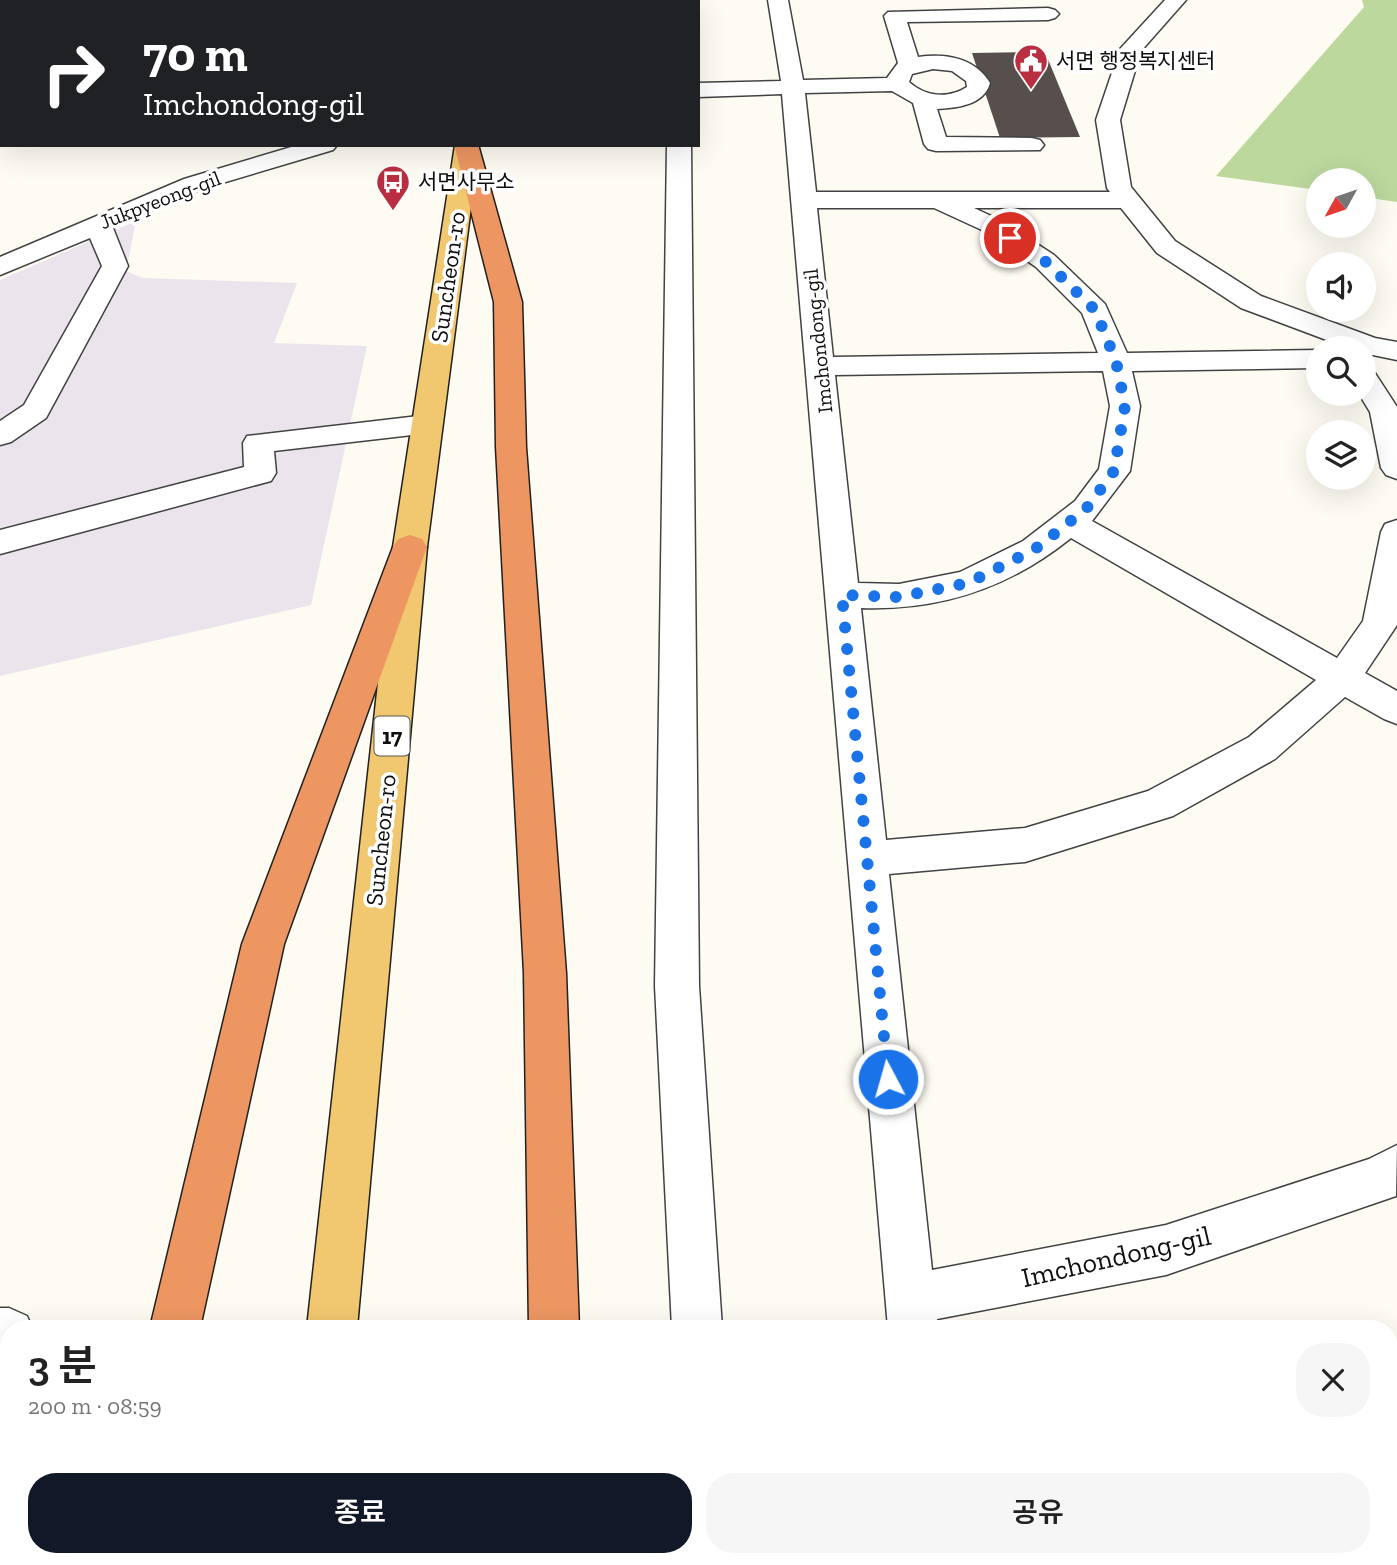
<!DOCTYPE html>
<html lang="ko">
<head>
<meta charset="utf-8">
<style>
  body { margin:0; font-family:"Zilla Slab","Noto Sans KR",serif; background:#f6f6f6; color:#222; height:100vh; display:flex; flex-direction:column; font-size:26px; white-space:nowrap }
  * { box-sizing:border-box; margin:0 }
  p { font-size:23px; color:#767676 }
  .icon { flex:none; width:38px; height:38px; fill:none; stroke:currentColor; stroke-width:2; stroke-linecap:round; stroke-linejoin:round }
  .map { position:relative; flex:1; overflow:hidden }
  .panel { position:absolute; left:0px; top:1320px; width:1398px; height:247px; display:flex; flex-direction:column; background:#fff; border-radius:28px 28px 0 0; box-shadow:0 7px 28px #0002 }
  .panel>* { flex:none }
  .hud { position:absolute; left:0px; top:0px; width:700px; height:147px; box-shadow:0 7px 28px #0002; background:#202124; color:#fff; overflow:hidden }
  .needle { width:46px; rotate:230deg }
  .tools { position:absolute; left:1306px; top:168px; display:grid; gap:14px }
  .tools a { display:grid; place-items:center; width:70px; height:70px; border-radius:50%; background:#fff; box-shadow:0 7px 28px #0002; font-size:35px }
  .pin { position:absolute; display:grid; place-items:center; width:60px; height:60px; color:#fff; margin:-30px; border:4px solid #fff; border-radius:50%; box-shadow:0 2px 7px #0007 }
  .me { position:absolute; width:77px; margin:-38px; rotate:354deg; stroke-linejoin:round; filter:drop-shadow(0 0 5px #0008) }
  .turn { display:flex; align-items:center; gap:24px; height:147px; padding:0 28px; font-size:32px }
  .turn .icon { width:91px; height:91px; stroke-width:2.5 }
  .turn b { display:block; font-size:49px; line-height:60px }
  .round { display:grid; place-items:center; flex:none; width:74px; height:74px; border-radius:28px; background:#f6f6f6 }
  .overview { display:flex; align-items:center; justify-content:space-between; height:119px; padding:0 28px }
  h1 { font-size:42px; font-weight:600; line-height:52px }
  .cta { display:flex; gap:14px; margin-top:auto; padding:14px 28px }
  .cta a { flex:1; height:80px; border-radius:28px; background:#111827; color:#fff; font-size:28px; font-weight:600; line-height:80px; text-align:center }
  .cta a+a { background:#f6f6f6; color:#222 }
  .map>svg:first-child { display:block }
  .industrial { fill:#ebe4ed }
  .forest { fill:#bcd89d }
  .building { fill:#574f4c }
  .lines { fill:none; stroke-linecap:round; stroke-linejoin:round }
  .minor-casing { stroke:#424242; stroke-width:3 }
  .major-casing { stroke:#202020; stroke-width:3 }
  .highway-casing { stroke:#202020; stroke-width:3 }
  .minor { fill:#fff; fill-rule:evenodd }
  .major { fill:#f1c76f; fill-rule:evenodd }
  .highway { fill:#ed9662; fill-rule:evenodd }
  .route { stroke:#1a73e8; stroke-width:12; stroke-dasharray:0 21.6 }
  .labels { text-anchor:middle; stroke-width:7; stroke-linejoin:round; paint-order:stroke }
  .far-poi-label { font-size:21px; fill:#0f0f0f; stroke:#fff; text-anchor:start }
  .far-street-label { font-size:21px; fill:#0f0f0f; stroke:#fff }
  .shield { fill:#fff; stroke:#575757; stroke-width:2 }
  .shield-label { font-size:23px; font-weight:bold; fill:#0f0f0f }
  .street-label { font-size:24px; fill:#0f0f0f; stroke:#fff }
  .near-street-label { font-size:28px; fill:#0f0f0f; stroke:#fff }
</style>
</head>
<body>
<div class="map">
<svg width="1397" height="1565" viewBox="0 0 1397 1565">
  <rect width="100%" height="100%" fill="#fefbf2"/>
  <polygon class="industrial" points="136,221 126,271 143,278 297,283 274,343 367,346 311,605 0,676 0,280"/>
  <polygon class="forest" points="1362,0 1397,0 1397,202 1363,197 1363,180 1318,180 1318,190 1216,176 1364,7"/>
  <polygon class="building" points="1045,52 1080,137 1000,138 972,53"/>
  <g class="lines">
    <g class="minor-casing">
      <g id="minor">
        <polygon points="123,0 144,0 122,2"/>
        <path d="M 768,0 L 788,0 L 803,80 L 887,78 L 898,63 L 884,16 L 888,12 L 1048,8 L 1055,10 L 1059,14 L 1055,18 L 1048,20 L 907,22 L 918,57 C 946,53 975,58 990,83 C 984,105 957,108 937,109 L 946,137 L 1032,138 L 1040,140 L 1044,145 L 1040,150 L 936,151 L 928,149 L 924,144 L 913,103 L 892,91 L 805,93 L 816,192 L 1110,192 L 1107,188 L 1096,120 L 1120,49 L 1165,0 L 1186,0 L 1141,51 L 1120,120 L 1131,187 L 1175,241 L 1261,296 L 1375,338 L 1397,342 L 1397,360 L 1363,353 L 1363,348 L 1348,348 L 1241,308 L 1157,253 L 1121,208 L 974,208 L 1002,221 L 1054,255 L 1105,304 L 1127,353 L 1318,350 L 1318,368 L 1132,371 L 1140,406 L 1130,471 L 1092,521 L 1337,658 L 1363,621 L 1381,532 L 1385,524 L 1397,520 L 1397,625 L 1365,673 L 1397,691 L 1397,724 L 1384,719 L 1345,697 L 1275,759 L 1173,816 L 1025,862 L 889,874 L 932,1270 L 1166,1225 L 1369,1159 L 1397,1145 L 1396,1196 L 1166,1275 L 937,1319 L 938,1328 L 888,1328 L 782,94 L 698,97 L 698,83 L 781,81 ZM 933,69 L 952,71 L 966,81 L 967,87 C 948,99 926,97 909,82 L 912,74 ZM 817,208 L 934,208 L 984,231 L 1036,267 L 1082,313 L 1098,353 L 833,357 ZM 1103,371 L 1110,406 L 1099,469 L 1075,501 L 1023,541 L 960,572 L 899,584 L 858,583 L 835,375 ZM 1071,538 L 1316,680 L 1249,737 L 1148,791 L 1025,828 L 886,840 L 861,608 C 940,611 1009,588 1071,538 Z"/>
        <polygon points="2,92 2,106 0,107 0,93"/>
        <polygon points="298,145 337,145 333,150 202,189 113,228 128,266 46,418 11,442 0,445 0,421 24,405 102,266 90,238 0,275 0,257 184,179"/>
        <polygon points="667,145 691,145 699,986 722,1328 672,1328 655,986"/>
        <polygon points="1363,368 1373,370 1397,407 1397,479 1386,475 1381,468 1370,412 1359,394 1363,394"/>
        <polygon points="427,415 438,418 442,425 438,432 274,451 276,473 271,481 0,554 0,530 244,467 243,443 247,436"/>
        <polygon points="0,1308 9,1308 27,1316 32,1328 9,1328 9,1360 0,1360"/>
        <polygon points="694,1558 750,1558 752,1565 696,1565"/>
        <rect x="907" y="1558" width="56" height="7"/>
      </g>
    </g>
    <g class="major-casing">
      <g id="major">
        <rect x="481" y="0" width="20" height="2"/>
        <polygon points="455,145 479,145 427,547 357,1328 307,1328 393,547"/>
        <rect x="282" y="1558" width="56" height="7"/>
      </g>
    </g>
    <g class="highway-casing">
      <g id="highway">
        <polygon points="457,145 477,145 479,148 522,302 526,447 566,973 579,1328 529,1328 524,973 496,447 494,302 455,148"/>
        <polygon points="410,535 422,539 427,547 284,944 200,1328 150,1328 242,944 393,547 398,539"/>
        <polygon points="67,1558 123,1558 121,1565 65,1565"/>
        <polygon points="527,1558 583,1558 582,1565 526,1565"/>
      </g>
    </g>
    <use href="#minor" class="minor"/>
    <use href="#major" class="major"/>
    <use href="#highway" class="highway"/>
  </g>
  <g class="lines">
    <polyline class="route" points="888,1079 842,595 899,597 968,583 1035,549 1086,509 1114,471 1125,406 1116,361 1095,310 1045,261 1010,238"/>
  </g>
  <defs>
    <g id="civic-pin" transform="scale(1.75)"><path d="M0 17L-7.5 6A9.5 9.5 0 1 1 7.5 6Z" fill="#b92e40" stroke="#fff"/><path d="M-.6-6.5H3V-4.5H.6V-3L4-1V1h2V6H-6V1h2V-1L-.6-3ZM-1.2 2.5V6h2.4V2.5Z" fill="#fff"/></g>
    <g id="bus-pin" transform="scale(1.75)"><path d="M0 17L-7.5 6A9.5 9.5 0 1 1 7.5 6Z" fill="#b92e40" stroke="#fff"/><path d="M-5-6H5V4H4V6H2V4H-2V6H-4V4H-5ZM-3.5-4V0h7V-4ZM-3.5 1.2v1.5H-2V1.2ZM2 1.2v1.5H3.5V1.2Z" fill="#fff"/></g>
  </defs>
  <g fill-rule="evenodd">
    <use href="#civic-pin" x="1031" y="61"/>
    <use href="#bus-pin" x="393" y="182"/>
  </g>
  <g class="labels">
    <g class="far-poi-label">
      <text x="1056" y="68">서면 행정복지센터</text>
      <text x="418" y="189">서면사무소</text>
    </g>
    <g class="far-street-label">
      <text transform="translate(160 200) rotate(-21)" y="7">Jukpyeong-gil</text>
      <text transform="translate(818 341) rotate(-96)" y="7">Imchondong-gil</text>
    </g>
    <rect class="shield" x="374.5" y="716.5" width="35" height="39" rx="5"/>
    <g class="shield-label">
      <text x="392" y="744">17</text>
    </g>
    <g class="street-label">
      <text transform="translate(448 277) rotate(-82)" y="8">Suncheon-ro</text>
      <text transform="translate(381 840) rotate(-84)" y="8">Suncheon-ro</text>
    </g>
    <g class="near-street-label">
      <text transform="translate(1116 1256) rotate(-13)" y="10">Imchondong-gil</text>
    </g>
  </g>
</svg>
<div class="tools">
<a><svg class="needle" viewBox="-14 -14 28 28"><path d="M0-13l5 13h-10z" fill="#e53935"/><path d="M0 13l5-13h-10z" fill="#767676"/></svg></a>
<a><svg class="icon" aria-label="sound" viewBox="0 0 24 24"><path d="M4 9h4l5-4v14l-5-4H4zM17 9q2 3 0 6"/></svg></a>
<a><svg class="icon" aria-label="search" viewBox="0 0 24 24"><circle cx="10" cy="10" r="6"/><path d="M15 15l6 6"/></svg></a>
<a><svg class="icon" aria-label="layers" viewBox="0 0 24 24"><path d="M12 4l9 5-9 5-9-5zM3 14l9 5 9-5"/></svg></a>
</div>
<div class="pin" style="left:1010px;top:238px;background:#d93025"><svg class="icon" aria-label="arrive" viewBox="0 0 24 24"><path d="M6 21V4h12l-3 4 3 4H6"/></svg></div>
<svg class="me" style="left:888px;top:1079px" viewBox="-20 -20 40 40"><circle r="17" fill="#1a73e8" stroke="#fff" stroke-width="3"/><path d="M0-11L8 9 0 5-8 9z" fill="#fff"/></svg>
<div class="hud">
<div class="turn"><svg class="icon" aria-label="right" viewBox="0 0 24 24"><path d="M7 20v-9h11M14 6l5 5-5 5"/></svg><div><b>70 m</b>Imchondong-gil</div></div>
</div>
<section class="panel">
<div class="overview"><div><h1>3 분</h1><p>200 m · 08:59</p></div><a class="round"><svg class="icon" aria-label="close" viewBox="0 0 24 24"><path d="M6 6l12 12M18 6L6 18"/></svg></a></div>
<div class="cta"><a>종료</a><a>공유</a></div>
</section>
</div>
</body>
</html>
